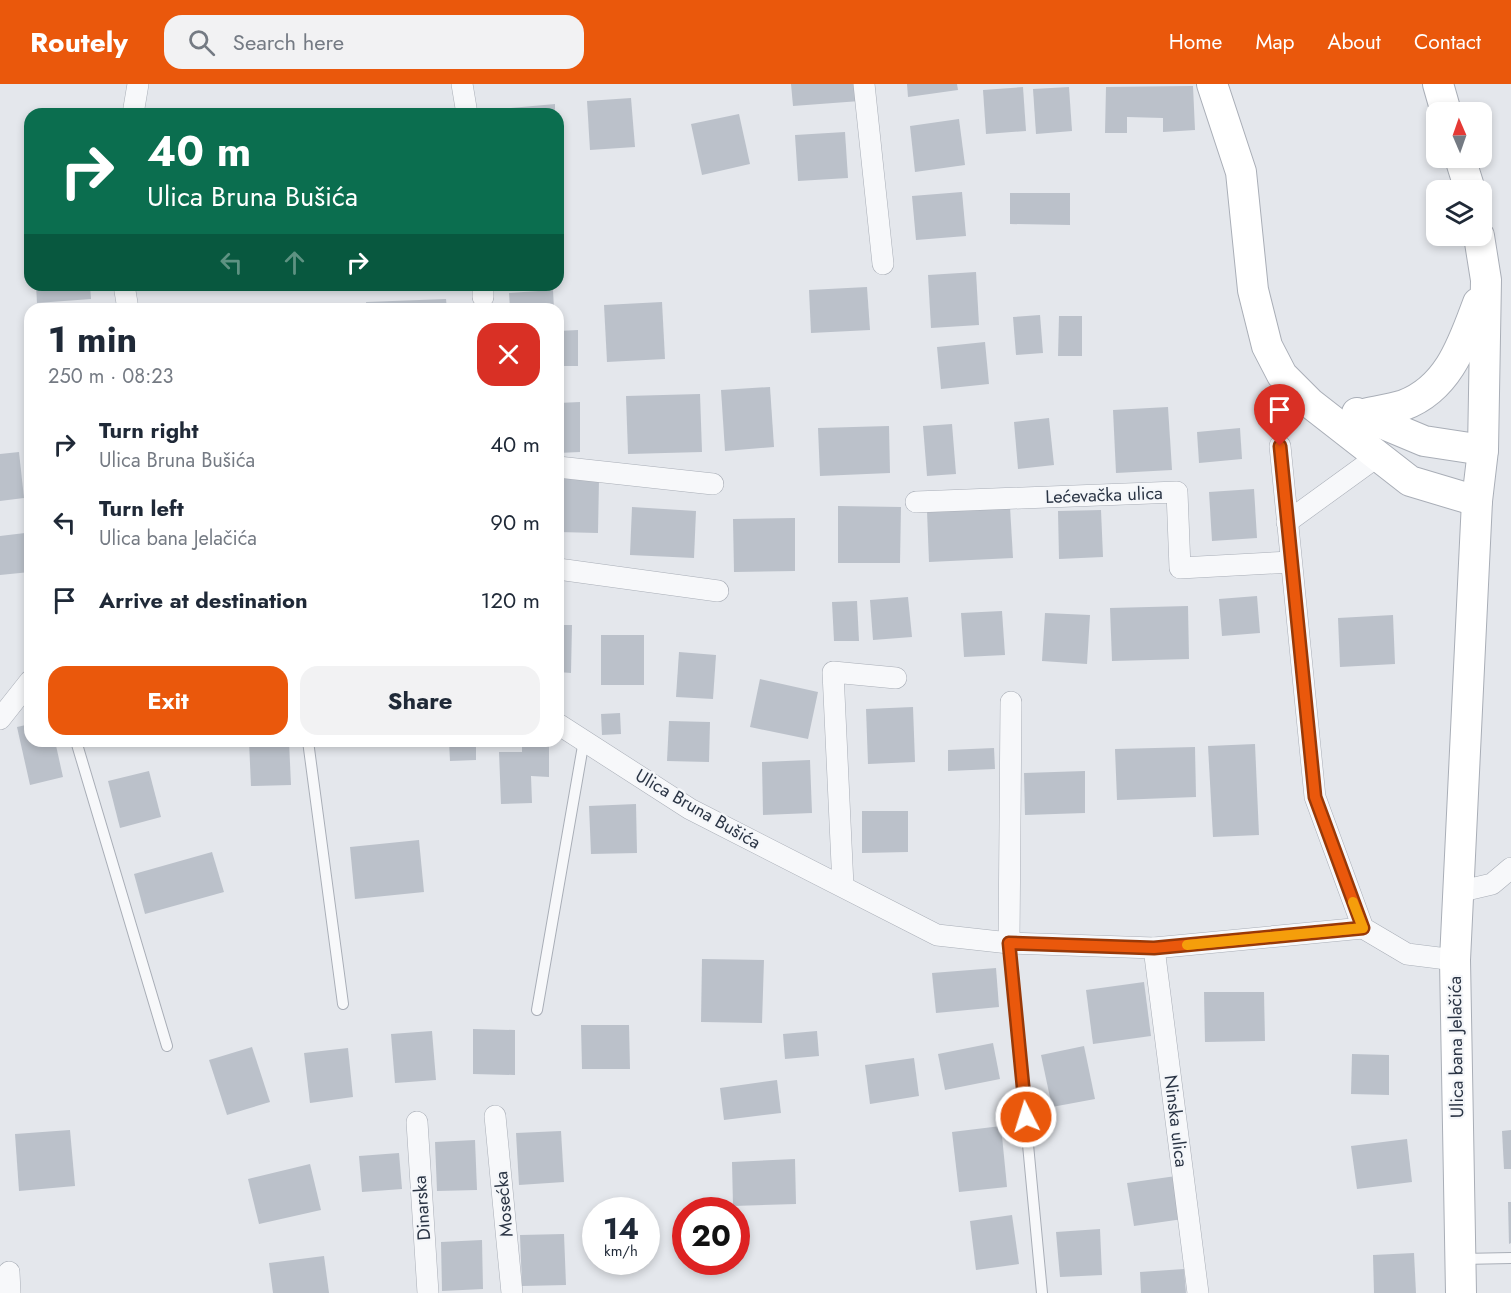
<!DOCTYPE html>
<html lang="en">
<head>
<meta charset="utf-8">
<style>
  body { margin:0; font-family:Jost,sans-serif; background:#f2f2f3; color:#1f2937; height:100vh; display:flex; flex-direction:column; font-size:22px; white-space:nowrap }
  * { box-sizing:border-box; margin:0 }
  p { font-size:20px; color:#747a83 }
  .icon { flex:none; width:33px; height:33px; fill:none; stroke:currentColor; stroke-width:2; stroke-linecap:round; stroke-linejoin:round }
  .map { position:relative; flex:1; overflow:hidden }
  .sheet { position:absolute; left:24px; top:219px; width:540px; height:444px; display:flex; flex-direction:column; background:#fff; border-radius:18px; box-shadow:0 3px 9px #0003 }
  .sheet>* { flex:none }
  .hud { position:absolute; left:24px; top:24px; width:540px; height:183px; border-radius:18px; box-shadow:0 3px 9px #0003; background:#0b6e4f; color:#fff; overflow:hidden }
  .needle { width:39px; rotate:358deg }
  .buttons { position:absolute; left:1426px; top:18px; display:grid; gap:12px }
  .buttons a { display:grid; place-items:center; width:66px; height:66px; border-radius:12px; background:#fff; box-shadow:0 3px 9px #0003; font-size:30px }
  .speed { position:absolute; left:582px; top:1113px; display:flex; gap:12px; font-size:30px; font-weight:700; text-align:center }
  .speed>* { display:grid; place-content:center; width:78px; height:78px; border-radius:50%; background:#fff; box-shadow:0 3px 9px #0003; line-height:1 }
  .speed small { font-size:15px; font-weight:400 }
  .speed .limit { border:9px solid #d22; background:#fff; color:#111 }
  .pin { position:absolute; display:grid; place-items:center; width:51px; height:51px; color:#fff; margin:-62px -26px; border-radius:50% 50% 50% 0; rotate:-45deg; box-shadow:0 0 6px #0007 }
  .pin .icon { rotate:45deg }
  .me { position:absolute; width:66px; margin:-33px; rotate:355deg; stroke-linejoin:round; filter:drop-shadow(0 0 4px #0008) }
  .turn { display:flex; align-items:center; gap:21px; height:126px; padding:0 24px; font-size:27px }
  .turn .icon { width:78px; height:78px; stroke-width:2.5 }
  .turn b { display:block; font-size:42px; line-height:51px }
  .lanes { display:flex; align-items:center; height:57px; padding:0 24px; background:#0003; justify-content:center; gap:30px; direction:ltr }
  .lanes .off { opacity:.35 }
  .round { display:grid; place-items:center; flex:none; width:63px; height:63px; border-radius:18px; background:#f2f2f3 }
  .summary { display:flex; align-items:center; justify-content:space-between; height:102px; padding:0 24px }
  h1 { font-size:36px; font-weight:700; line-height:45px }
  .cta { display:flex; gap:12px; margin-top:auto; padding:12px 24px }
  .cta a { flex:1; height:69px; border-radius:18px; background:#ea580c; color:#fff; font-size:24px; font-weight:700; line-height:69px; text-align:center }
  .cta a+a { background:#f2f2f3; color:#1f2937 }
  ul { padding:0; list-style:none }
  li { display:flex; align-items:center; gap:18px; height:78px; padding:0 24px }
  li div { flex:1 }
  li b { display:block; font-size:22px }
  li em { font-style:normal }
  header { display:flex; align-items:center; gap:36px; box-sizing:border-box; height:84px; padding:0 30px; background:#ea580c; color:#fff }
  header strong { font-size:28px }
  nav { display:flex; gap:33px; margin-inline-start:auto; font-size:21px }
  .search { width:420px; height:54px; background:#f2f2f3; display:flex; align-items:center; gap:15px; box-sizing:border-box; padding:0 21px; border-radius:18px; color:#747a83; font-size:22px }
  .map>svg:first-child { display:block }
  .building { fill:#bbc1ca }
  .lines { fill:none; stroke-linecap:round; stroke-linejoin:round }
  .lane-casing { stroke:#a9aeb7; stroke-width:12 }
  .street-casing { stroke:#a9aeb7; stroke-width:22 }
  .secondary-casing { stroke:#a9aeb7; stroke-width:32 }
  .lane { stroke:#f7f8fa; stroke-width:10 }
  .street { stroke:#f7f8fa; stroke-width:21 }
  .secondary { stroke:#fff; stroke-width:30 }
  .route-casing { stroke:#983908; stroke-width:15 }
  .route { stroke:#ea580c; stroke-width:10 }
  .slow { stroke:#f59e0b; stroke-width:10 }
  .labels { text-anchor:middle; stroke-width:4.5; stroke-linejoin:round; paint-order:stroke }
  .street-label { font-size:18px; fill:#2b3545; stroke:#f4f6f9 }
</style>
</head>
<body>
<header>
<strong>Routely</strong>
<div class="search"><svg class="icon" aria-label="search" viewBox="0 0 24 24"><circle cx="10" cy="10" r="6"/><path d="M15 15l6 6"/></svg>Search here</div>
<nav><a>Home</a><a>Map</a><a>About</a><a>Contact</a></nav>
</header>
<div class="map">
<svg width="1511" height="1209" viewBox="0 0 1511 1209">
  <rect width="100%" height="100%" fill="#e4e7ec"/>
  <g class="building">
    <polygon points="791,0 858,0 860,17 793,22"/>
    <polygon points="907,0 957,0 958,6 908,13"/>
    <polygon points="1193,2 1195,46 1163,48 1163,34 1127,33 1127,49 1105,49 1106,3"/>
    <polygon points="1023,3 1026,47 986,50 983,6"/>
    <polygon points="1069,3 1072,47 1036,50 1033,5"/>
    <polygon points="631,14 635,63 590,66 587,17"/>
    <polygon points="555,20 555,30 500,30 500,25"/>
    <polygon points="739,30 750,80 702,91 691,40"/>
    <polygon points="959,35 965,81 915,88 910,42"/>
    <polygon points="845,48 848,94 798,97 795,51"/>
    <polygon points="962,108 966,152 916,156 912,112"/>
    <polygon points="1010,109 1070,109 1070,141 1010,140"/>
    <polygon points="976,188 979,241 931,244 928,191"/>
    <polygon points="36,201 90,201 91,215 37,219"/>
    <polygon points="867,203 870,246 811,249 809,206"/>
    <polygon points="553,206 554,225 510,225 509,209"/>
    <polygon points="446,215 447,225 367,225 366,218"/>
    <polygon points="662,218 665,275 607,278 604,221"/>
    <polygon points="1040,231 1043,269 1016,271 1013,233"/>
    <polygon points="1059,232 1082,232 1082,272 1058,272"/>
    <polygon points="578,246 578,282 558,282 558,247"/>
    <polygon points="985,258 989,300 941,305 937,263"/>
    <polygon points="770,303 774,363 725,367 721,306"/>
    <polygon points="700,310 702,368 628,370 626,312"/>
    <polygon points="580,318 580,368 558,369 558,319"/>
    <polygon points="1168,323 1172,386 1116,389 1113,326"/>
    <polygon points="1049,334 1054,381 1018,385 1014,338"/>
    <polygon points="952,340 956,390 927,392 923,342"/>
    <polygon points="889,342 890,389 820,392 818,344"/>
    <polygon points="1240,344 1242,375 1199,379 1197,348"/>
    <polygon points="19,368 24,414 0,417 0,370"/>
    <polygon points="558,394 599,395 598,449 558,448"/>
    <polygon points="1254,405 1257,454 1212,457 1209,408"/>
    <polygon points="838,422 901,423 900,479 838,479"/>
    <polygon points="632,423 696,427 694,474 630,471"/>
    <polygon points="1010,423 1013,474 929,478 927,427"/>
    <polygon points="1101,426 1103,473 1059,475 1058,427"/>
    <polygon points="795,434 795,487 734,488 733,435"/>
    <polygon points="25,449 30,488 0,491 0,452"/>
    <polygon points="1257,512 1260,549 1222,552 1219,515"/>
    <polygon points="908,513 912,553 873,556 870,516"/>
    <polygon points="857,517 859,557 834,557 832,518"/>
    <polygon points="1188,522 1189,575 1112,577 1110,524"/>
    <polygon points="1002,527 1005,571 964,573 961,529"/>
    <polygon points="1045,529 1090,531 1087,580 1042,577"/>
    <polygon points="1393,531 1395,580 1340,583 1338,534"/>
    <polygon points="558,541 572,541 571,589 558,588"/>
    <rect x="601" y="551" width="43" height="50"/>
    <polygon points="679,568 716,571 713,615 676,613"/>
    <polygon points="760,595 818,608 808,655 750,643"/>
    <polygon points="913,623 915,678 868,680 866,625"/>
    <polygon points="620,629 621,650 602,651 601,630"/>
    <polygon points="669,637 710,638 709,678 667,677"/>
    <polygon points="30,640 30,657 55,657 63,693 30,701 17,643"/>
    <polygon points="249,657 289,657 291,701 251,702"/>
    <polygon points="449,657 476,657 476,676 450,677"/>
    <polygon points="522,657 549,657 549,693 531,692 532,719 501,720 499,668 522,668"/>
    <polygon points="1255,660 1259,751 1213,753 1208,662"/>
    <polygon points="1195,663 1196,713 1117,716 1115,665"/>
    <polygon points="994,664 995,685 948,687 948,666"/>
    <polygon points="810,676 812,729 763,731 762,678"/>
    <polygon points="149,687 161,733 120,744 108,697"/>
    <polygon points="1085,687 1085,729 1025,731 1024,689"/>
    <polygon points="636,720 637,769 591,770 589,722"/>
    <polygon points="862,727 908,727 908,768 862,769"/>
    <polygon points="419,756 424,808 355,815 350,763"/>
    <polygon points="212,768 224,808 145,830 134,790"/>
    <polygon points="702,875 764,876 762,939 701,938"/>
    <polygon points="996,884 999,923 936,929 932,889"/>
    <polygon points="1144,898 1151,952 1093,960 1086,906"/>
    <polygon points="1204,908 1264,908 1265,957 1205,958"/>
    <polygon points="581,941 629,941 630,985 582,985"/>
    <polygon points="473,945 515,946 515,991 473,990"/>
    <polygon points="432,947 436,996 395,999 391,950"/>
    <polygon points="817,947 819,972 785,975 783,950"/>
    <polygon points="993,959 1000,995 945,1006 938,970"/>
    <polygon points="1084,962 1095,1015 1052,1023 1041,971"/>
    <polygon points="252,963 270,1018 227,1031 209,976"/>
    <polygon points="348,964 353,1013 310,1019 304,969"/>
    <polygon points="1352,970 1389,971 1389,1011 1351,1010"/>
    <polygon points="914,974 919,1012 870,1020 865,981"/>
    <polygon points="777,996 781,1029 724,1036 720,1004"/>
    <polygon points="1001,1042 1007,1103 959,1108 952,1048"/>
    <polygon points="70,1046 75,1102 19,1107 15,1050"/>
    <polygon points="1511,1046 1511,1085 1504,1085 1502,1047"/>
    <polygon points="561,1047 564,1098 519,1101 516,1049"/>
    <polygon points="1407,1055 1412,1098 1357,1105 1351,1062"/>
    <polygon points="475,1056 477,1106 437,1107 435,1058"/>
    <polygon points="399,1069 402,1105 362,1108 359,1072"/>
    <polygon points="795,1075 796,1120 733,1122 732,1078"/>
    <polygon points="310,1080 321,1126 259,1140 248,1095"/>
    <polygon points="1176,1092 1183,1135 1134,1142 1127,1099"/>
    <polygon points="1508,1118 1511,1118 1511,1159 1509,1160"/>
    <polygon points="1012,1131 1019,1180 976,1186 970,1137"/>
    <polygon points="1100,1145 1102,1191 1060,1193 1056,1148"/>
    <polygon points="564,1150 566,1201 522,1202 520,1151"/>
    <polygon points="482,1156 483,1205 442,1207 441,1158"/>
    <polygon points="1414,1169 1416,1209 1374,1209 1373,1171"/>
    <polygon points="324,1172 329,1209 273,1209 269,1179"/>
    <polygon points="1184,1185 1186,1209 1141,1209 1140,1188"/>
  </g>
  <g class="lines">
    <g class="lane-casing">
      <g id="lane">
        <polyline points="76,657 167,962"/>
        <polyline points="308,657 343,920"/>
        <polyline points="1009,859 1042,1209"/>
        <polyline points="537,926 584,656"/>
        <polyline points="1462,1175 1511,1174"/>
      </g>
    </g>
    <g class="street-casing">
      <g id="street">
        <polyline points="462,0 467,30"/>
        <polyline points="864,0 883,180"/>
        <polyline points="133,30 138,0"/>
        <polyline points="124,201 128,225"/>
        <polyline points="483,201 483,213"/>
        <polyline points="1280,362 1315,713 1363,844 1407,870 1455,876"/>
        <polyline points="558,383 713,400"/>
        <polyline points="916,418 1177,408 1180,484 1291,478"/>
        <polyline points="1287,438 1378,372"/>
        <polyline points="558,485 718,507"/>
        <polyline points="0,635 30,597"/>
        <polyline points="558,640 690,725 937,851 1009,859 1154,864 1363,844"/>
        <polyline points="843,802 833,588 896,594"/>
        <polyline points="1458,808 1492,800 1511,784"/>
        <polyline points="1009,859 1011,618"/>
        <polyline points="1154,864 1198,1209"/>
        <polyline points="495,1032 512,1209"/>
        <polyline points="417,1038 428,1209"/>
        <polyline points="9,1188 10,1209"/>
      </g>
    </g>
    <g class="secondary-casing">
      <g id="secondary">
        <polyline points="1212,0 1241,88 1253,206 1267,262 1282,291 1310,319 1410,397 1477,417"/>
        <polyline points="1438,0 1446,28"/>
        <polyline points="1460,74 1470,106"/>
        <polyline points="1357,329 1424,357 1483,366"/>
        <path d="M 1363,330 C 1377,327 1391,325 1404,321 C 1449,304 1463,259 1478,219"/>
        <polyline points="1461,1209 1455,876 1477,417 1483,366 1486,196 1479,152"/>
      </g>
    </g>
    <use href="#lane" class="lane"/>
    <use href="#street" class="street"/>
    <use href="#secondary" class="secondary"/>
  </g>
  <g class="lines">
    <g class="route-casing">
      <polyline id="route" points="1026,1033 1009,859 1154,864 1363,844 1315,713 1280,362"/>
    </g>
    <use href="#route" class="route"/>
    <polyline class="slow" points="1187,861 1363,844 1353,818"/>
  </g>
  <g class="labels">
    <g class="street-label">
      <text transform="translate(1104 411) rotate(-2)" y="6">Lećevačka ulica</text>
      <text transform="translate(698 725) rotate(30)" y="6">Ulica Bruna Bušića</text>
      <text transform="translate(1456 963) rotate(-91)" y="6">Ulica bana Jelačića</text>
      <text transform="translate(1176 1037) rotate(83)" y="6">Ninska ulica</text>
      <text transform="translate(504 1120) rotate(-95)" y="6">Mosećka</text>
      <text transform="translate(422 1124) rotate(-94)" y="6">Dinarska</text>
    </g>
  </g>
</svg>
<div class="buttons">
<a><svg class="needle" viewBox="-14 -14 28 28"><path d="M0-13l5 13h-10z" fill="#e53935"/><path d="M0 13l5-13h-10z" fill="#747a83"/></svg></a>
<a><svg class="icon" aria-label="layers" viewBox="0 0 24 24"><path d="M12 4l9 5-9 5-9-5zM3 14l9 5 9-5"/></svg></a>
</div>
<div class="speed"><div>14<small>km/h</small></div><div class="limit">20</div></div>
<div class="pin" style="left:1280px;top:362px;background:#d93025"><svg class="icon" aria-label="arrive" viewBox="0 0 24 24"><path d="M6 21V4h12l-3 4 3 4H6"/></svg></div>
<svg class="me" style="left:1026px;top:1033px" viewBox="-20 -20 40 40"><circle r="17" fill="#ea580c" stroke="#fff" stroke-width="3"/><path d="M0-11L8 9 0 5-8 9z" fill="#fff"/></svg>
<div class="hud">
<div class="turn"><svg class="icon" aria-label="right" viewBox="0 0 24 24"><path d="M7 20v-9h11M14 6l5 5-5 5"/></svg><div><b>40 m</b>Ulica Bruna Bušića</div></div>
<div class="lanes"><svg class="icon off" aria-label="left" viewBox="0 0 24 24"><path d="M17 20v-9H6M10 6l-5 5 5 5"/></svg><svg class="icon off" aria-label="ahead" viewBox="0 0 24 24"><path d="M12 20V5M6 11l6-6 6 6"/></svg><svg class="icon" aria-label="right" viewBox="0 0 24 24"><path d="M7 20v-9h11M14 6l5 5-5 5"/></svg></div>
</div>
<section class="sheet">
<div class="summary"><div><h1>1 min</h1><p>250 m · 08:23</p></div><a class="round" style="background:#d93025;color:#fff"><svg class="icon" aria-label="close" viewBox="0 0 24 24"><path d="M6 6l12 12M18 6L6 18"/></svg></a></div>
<ul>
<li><svg class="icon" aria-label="right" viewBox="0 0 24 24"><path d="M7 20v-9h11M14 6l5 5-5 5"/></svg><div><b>Turn right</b><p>Ulica Bruna Bušića</p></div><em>40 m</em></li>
<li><svg class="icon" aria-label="left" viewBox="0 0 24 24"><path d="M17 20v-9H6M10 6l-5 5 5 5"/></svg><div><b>Turn left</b><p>Ulica bana Jelačića</p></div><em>90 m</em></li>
<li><svg class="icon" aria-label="arrive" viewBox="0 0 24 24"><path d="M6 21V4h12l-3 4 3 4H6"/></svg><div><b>Arrive at destination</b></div><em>120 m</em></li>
</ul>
<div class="cta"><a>Exit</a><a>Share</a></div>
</section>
</div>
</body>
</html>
